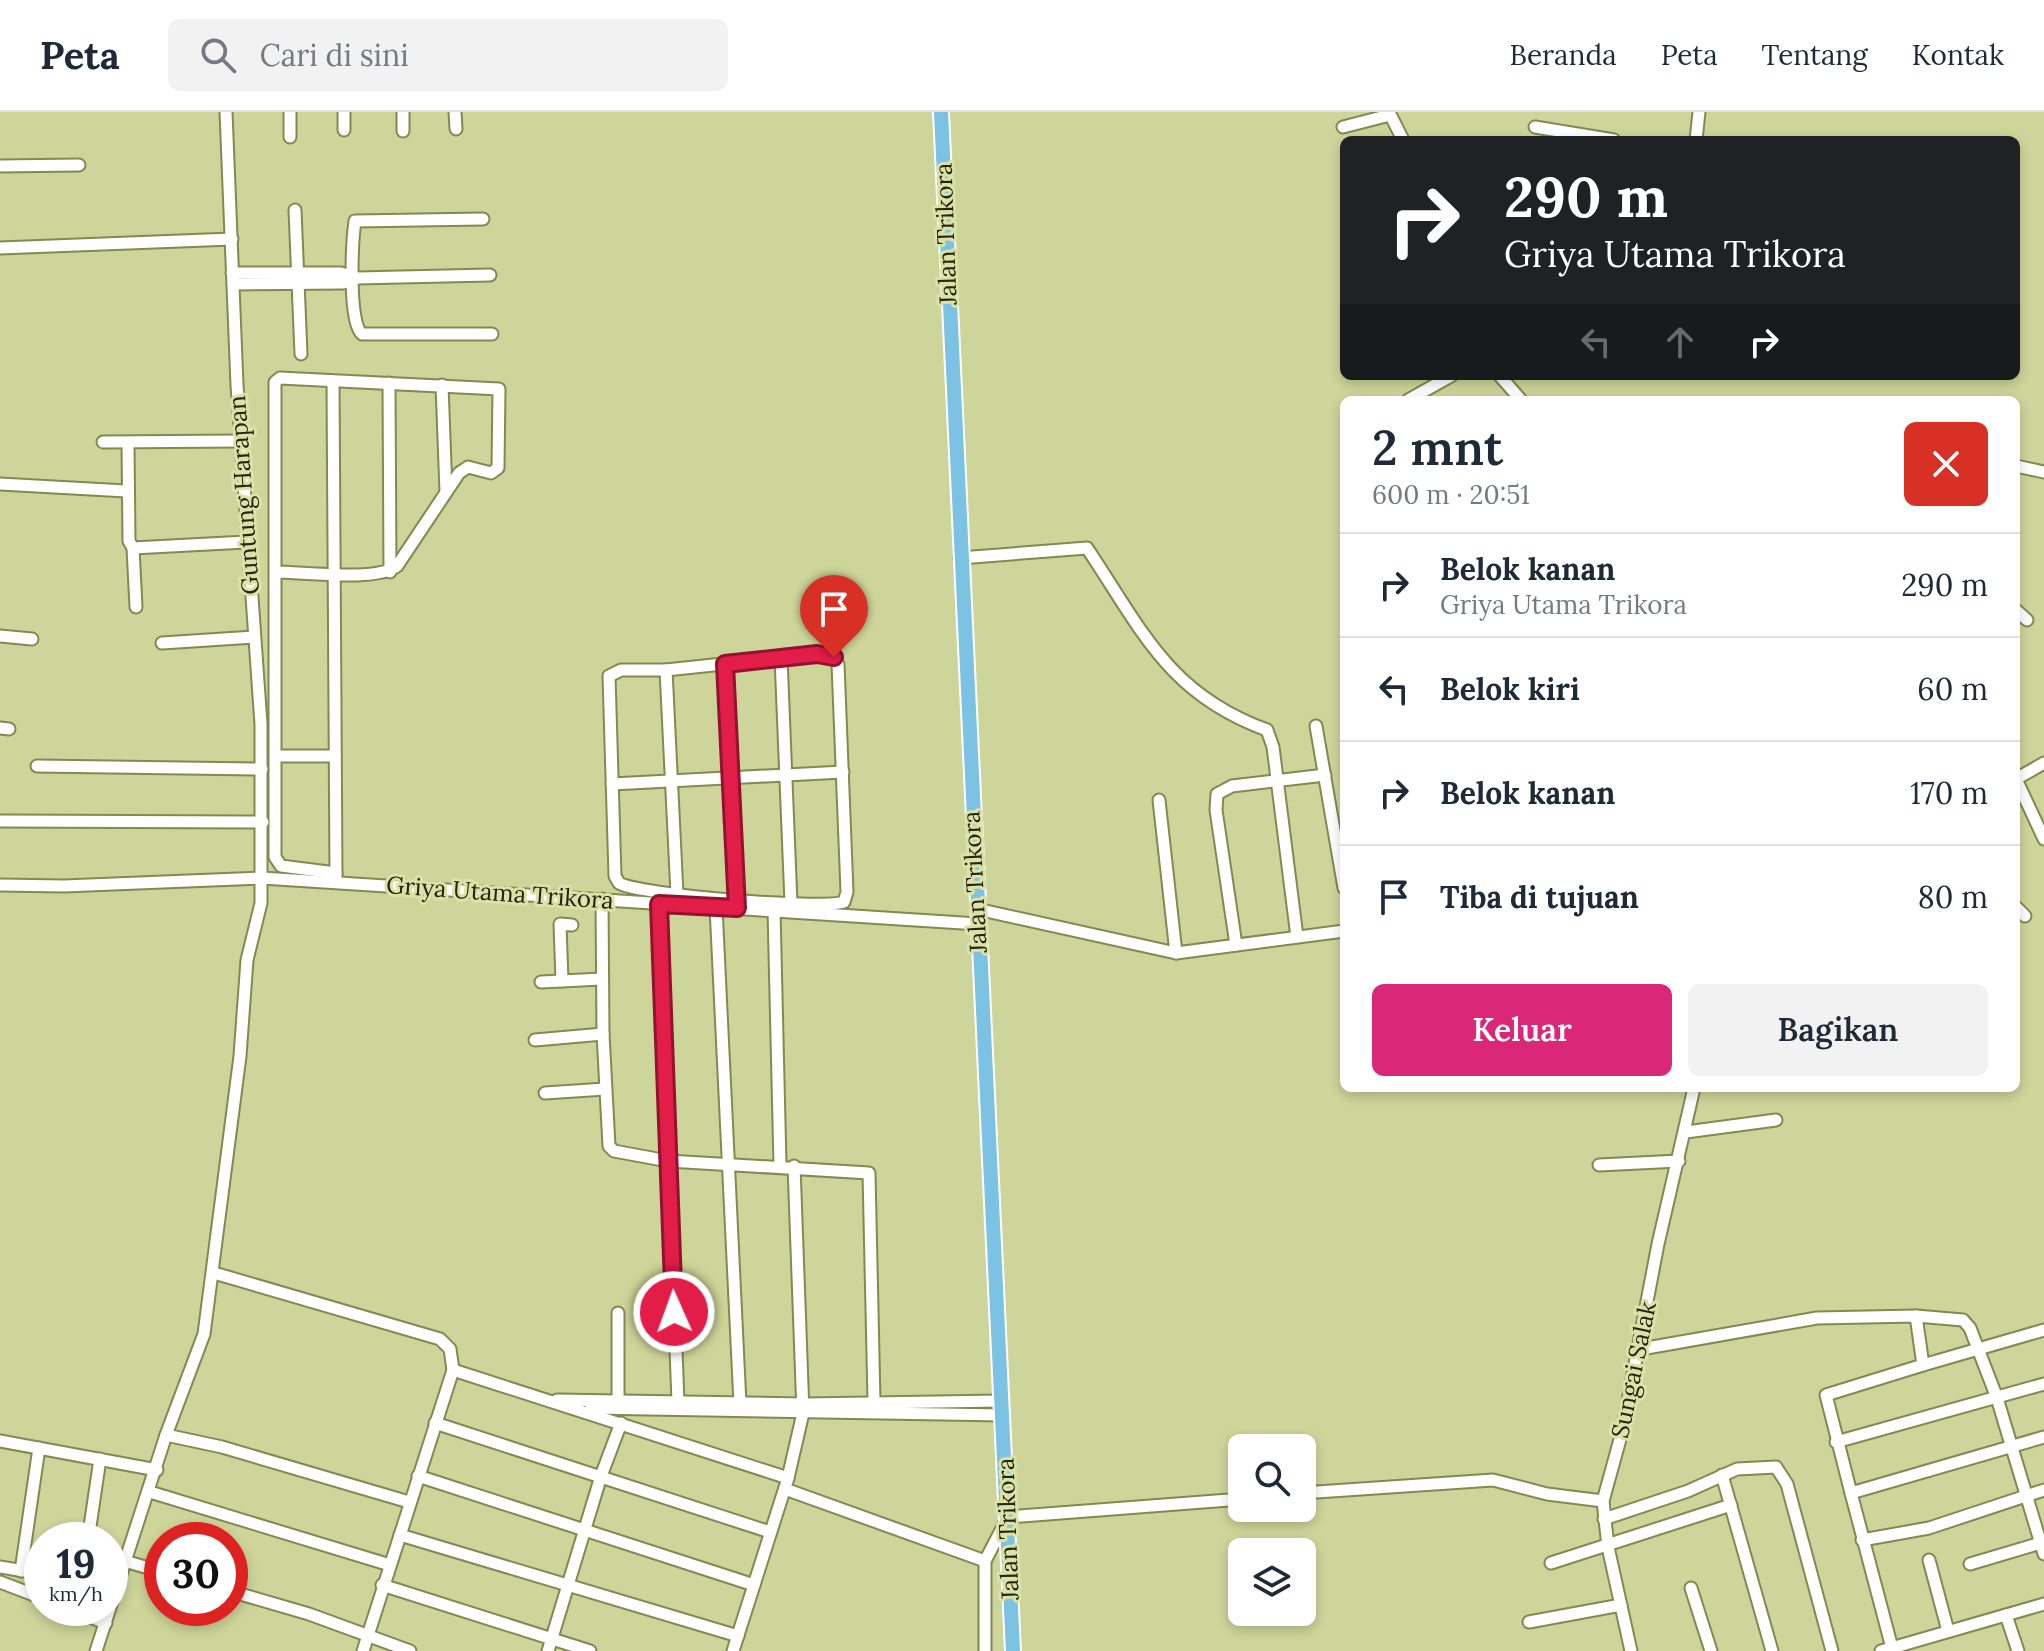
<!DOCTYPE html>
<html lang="id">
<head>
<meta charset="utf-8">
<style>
  body { margin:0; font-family:Lora,serif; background:#f2f2f3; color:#1f2937; height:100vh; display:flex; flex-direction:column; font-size:30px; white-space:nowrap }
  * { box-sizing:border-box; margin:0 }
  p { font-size:26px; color:#747a83 }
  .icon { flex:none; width:44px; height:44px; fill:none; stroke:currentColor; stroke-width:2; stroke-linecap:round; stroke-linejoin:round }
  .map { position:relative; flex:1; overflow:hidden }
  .details { position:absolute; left:1340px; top:284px; width:680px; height:696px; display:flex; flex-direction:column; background:#fff; border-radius:12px; box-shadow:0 4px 12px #0003 }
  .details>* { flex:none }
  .hud { position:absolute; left:1340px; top:24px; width:680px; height:244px; border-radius:12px; box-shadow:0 4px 12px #0003; background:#202124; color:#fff; overflow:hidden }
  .buttons { position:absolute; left:1228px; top:1322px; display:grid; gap:16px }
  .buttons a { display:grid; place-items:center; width:88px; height:88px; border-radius:12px; background:#fff; box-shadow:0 4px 12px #0003; font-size:40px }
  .speed { position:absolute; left:24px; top:1410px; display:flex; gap:16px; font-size:40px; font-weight:700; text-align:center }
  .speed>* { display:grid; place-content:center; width:104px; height:104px; border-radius:50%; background:#fff; box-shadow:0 4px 12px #0003; line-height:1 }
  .speed small { font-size:20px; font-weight:400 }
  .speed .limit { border:12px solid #d22; background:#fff; color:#111 }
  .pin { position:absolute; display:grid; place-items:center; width:68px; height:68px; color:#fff; margin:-82px -34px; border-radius:50% 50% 50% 0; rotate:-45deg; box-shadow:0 0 8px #0007 }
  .pin .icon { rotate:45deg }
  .me { position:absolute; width:88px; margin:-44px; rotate:358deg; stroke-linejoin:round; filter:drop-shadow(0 0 6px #0008) }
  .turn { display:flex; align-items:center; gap:28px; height:168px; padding:0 32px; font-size:36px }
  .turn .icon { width:104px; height:104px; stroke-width:2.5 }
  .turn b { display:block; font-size:56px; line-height:68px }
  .lanes { display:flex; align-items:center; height:76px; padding:0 32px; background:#0003; justify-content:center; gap:40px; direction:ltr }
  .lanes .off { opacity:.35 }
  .round { display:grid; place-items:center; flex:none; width:84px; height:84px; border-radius:12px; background:#f2f2f3 }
  .headline { display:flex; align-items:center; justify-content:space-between; height:136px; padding:0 32px }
  h1 { font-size:48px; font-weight:600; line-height:60px }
  .cta { display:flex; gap:16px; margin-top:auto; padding:16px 32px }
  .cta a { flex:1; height:92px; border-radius:12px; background:#db2777; color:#fff; font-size:32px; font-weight:600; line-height:92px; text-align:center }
  .cta a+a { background:#f2f2f3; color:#1f2937 }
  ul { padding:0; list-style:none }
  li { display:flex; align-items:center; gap:24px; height:104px; padding:0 32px; border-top:2px solid #e0e1e3 }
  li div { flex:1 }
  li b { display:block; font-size:30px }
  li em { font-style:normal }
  header { display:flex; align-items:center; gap:48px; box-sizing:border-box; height:112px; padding:0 40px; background:#fff; border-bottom:2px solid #e0e1e3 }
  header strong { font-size:38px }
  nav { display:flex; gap:44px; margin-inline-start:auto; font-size:28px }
  .search { width:560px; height:72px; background:#f2f2f3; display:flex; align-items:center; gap:20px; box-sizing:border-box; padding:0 28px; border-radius:12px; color:#747a83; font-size:30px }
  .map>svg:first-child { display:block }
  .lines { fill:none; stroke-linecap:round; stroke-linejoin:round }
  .minor-casing { stroke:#828951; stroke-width:15 }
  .major-casing { stroke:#fff; stroke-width:18 }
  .minor { stroke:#fff; stroke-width:11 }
  .major { stroke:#7cc2e2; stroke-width:14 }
  .route-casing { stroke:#92132f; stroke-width:20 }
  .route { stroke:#e11d48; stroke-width:14 }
  .labels { text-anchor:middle; stroke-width:6; stroke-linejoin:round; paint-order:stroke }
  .street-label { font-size:24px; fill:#23250e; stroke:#dae2a7 }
</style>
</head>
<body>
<header>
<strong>Peta</strong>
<div class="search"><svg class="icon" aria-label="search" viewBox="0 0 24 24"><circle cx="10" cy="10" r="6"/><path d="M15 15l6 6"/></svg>Cari di sini</div>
<nav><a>Beranda</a><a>Peta</a><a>Tentang</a><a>Kontak</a></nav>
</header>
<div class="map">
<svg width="2044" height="1539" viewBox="0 0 2044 1539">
  <rect width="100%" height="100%" fill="#cdd59a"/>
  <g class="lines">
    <g class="minor-casing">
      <g id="minor">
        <polyline points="290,0 290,25"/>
        <polyline points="403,0 403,19"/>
        <polyline points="455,0 456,17"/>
        <polyline points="1389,0 1403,28"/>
        <polyline points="1343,15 1390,3"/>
        <polyline points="1535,15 1614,28"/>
        <polyline points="344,18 344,0"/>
        <polyline points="1696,28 1699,0"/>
        <polyline points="0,54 79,53"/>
        <polyline points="295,98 301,242"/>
        <path d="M 483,107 L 355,109 C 352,130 348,211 362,222 L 492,222"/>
        <polyline points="0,136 232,127"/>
        <polyline points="232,161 341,161 357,166"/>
        <polyline points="233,172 343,171 357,166 490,163"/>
        <polyline points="1500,264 1521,288"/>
        <polyline points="333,269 336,765"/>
        <polyline points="389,271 390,460"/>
        <polyline points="442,273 446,380"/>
        <polyline points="1408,288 1451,264"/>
        <polyline points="103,330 240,329"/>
        <polyline points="128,331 129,429 133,436 136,495"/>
        <polyline points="2016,354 2044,360"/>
        <polyline points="0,372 126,379"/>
        <polyline points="133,436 246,430"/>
        <path d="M 960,446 L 1087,436 C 1142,518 1168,582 1267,618 L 1273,635 L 1297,825"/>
        <path d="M 276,460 C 304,460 377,470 397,454 L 459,361 L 468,355 L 491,361 L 498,356 L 499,277 L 280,266 L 275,270 L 275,745 L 281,754 L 336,761"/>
        <polyline points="2016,498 2027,508"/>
        <polyline points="0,524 32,527"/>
        <polyline points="162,531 254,525"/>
        <path d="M 817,542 L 831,543 L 838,552 L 847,780 L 844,790 C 820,798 639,783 619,771 L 615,764 L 609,564 L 621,558 L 666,558 Z"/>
        <polyline points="781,546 791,791"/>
        <polyline points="725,552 736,792"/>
        <polyline points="666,558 677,782"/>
        <polyline points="1316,614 1344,776"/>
        <polyline points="0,616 9,617"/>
        <polyline points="276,644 335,644"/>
        <polyline points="37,654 262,657"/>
        <polyline points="2016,667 2044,727"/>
        <polyline points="2016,667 2044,651"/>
        <polyline points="612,672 843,660"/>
        <polyline points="1159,688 1176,841"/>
        <polyline points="0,709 263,710"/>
        <polyline points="0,773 64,774 262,766 978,812"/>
        <polyline points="602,787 603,922 609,1034 614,1039 668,1049 869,1061 874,1289"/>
        <polyline points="659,792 678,1290"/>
        <polyline points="716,795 740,1292"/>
        <polyline points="2016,795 2025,804"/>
        <polyline points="977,797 1176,841 1344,819"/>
        <polyline points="774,798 780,1053"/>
        <polyline points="1236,833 1216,698 1217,682 1232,674 1325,663"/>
        <polyline points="562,869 560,812 572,813"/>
        <polyline points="541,870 602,867"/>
        <polyline points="535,928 603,922"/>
        <polyline points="545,981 605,977"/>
        <polyline points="1686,1020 1776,1008"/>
        <polyline points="1599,1053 1679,1049"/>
        <polyline points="214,1161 440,1227 450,1237 453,1258"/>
        <polyline points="618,1201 618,1288"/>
        <polyline points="1641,1237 1817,1206 1916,1204 1963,1208 1970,1216 1997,1286 2044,1442"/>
        <polyline points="1923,1253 2044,1218"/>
        <polyline points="557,1288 804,1292 1001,1289"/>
        <polyline points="591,1296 1002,1303"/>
        <polyline points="435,1311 770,1420"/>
        <polyline points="166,1323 222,1335 409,1390"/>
        <polyline points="0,1329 157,1358"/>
        <polyline points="1836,1330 2044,1272"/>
        <polyline points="1722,1363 1772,1539"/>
        <polyline points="418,1364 754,1473"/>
        <polyline points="785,1377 985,1449 985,1539"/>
        <polyline points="150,1380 390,1453"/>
        <polyline points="1302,1381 1493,1368 1547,1382 1603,1389"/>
        <polyline points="1851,1381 1826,1283 1923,1253 1916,1204"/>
        <polyline points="1604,1407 1688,1379 1737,1357 1776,1355 1787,1372 1832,1539"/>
        <polyline points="400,1423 738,1524"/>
        <polyline points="88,1428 100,1347"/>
        <polyline points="1862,1428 1929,1416 2044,1378"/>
        <polyline points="1929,1448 1948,1519"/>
        <polyline points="985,1449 1008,1405 1242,1387"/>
        <polyline points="128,1450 162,1460"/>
        <polyline points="1551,1451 1731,1393"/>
        <polyline points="1970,1452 2044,1430"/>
        <polyline points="0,1455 42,1462"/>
        <polyline points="21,1459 39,1336"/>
        <polyline points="0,1470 42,1486"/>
        <polyline points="382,1473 590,1539"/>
        <polyline points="1691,1476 1711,1539"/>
        <polyline points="230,1479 309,1502 410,1539"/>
        <polyline points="67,1496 106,1511"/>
        <polyline points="2006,1503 2018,1539"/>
        <polyline points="1529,1510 1621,1493"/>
        <polyline points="1892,1536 1851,1381 2044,1325"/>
        <polyline points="96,1539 166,1323 204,1222 240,944 247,848 261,791 261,612 237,273 226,0"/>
        <polyline points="363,1539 453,1258 788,1366"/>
        <polyline points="548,1539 601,1364 621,1311"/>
        <polyline points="733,1539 788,1366 803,1301 794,1054"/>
        <polyline points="1631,1539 1608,1435 1603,1389 1622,1320 1658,1132 1694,976"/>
        <polyline points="1881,1539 2044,1492"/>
      </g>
    </g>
    <g class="major-casing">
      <polyline id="major" points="941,0 1013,1539"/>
    </g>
    <use href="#minor" class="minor"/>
    <use href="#major" class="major"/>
  </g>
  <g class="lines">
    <g class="route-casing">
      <polyline id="route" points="674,1200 659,792 737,796 725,552 817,542 834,545"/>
    </g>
    <use href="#route" class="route"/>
  </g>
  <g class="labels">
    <g class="street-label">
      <text transform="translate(946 122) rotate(-92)" y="8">Jalan Trikora</text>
      <text transform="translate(244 383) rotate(-94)" y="8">Guntung Harapan</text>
      <text transform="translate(975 770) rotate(-93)" y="8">Jalan Trikora</text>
      <text transform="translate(500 781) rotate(4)" y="8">Griya Utama Trikora</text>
      <text transform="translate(1634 1258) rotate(-78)" y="8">Sungai Salak</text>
      <text transform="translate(1008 1417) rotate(-92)" y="8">Jalan Trikora</text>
    </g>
  </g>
</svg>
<div class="buttons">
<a><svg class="icon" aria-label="search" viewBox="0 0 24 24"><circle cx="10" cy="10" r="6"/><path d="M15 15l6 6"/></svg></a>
<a><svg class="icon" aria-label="layers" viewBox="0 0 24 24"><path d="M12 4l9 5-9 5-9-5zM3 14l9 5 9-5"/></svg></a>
</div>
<div class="speed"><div>19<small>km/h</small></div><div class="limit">30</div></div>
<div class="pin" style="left:834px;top:545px;background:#d93025"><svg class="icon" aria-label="arrive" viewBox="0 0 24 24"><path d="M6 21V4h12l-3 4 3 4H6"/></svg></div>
<svg class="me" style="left:674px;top:1200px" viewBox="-20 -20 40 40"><circle r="17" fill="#e11d48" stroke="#fff" stroke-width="3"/><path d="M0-11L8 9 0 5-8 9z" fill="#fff"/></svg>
<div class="hud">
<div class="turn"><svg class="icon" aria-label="right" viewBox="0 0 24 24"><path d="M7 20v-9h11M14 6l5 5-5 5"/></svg><div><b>290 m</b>Griya Utama Trikora</div></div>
<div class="lanes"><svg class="icon off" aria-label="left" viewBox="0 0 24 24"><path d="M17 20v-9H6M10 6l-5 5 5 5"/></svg><svg class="icon off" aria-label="ahead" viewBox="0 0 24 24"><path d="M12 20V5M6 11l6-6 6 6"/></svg><svg class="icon" aria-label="right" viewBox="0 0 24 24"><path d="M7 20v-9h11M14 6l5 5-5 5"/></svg></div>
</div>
<section class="details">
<div class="headline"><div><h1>2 mnt</h1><p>600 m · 20:51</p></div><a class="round" style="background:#d93025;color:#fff"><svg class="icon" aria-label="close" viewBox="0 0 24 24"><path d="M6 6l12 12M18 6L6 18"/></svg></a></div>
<ul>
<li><svg class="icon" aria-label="right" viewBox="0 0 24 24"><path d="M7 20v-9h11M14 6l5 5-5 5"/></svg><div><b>Belok kanan</b><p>Griya Utama Trikora</p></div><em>290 m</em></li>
<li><svg class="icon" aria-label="left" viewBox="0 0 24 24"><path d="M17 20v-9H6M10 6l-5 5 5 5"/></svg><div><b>Belok kiri</b></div><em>60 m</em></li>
<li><svg class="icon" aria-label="right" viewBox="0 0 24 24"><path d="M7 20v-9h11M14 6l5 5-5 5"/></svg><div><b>Belok kanan</b></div><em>170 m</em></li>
<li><svg class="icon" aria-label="arrive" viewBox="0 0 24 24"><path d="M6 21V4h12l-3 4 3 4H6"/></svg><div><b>Tiba di tujuan</b></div><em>80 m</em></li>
</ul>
<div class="cta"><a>Keluar</a><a>Bagikan</a></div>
</section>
</div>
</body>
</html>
